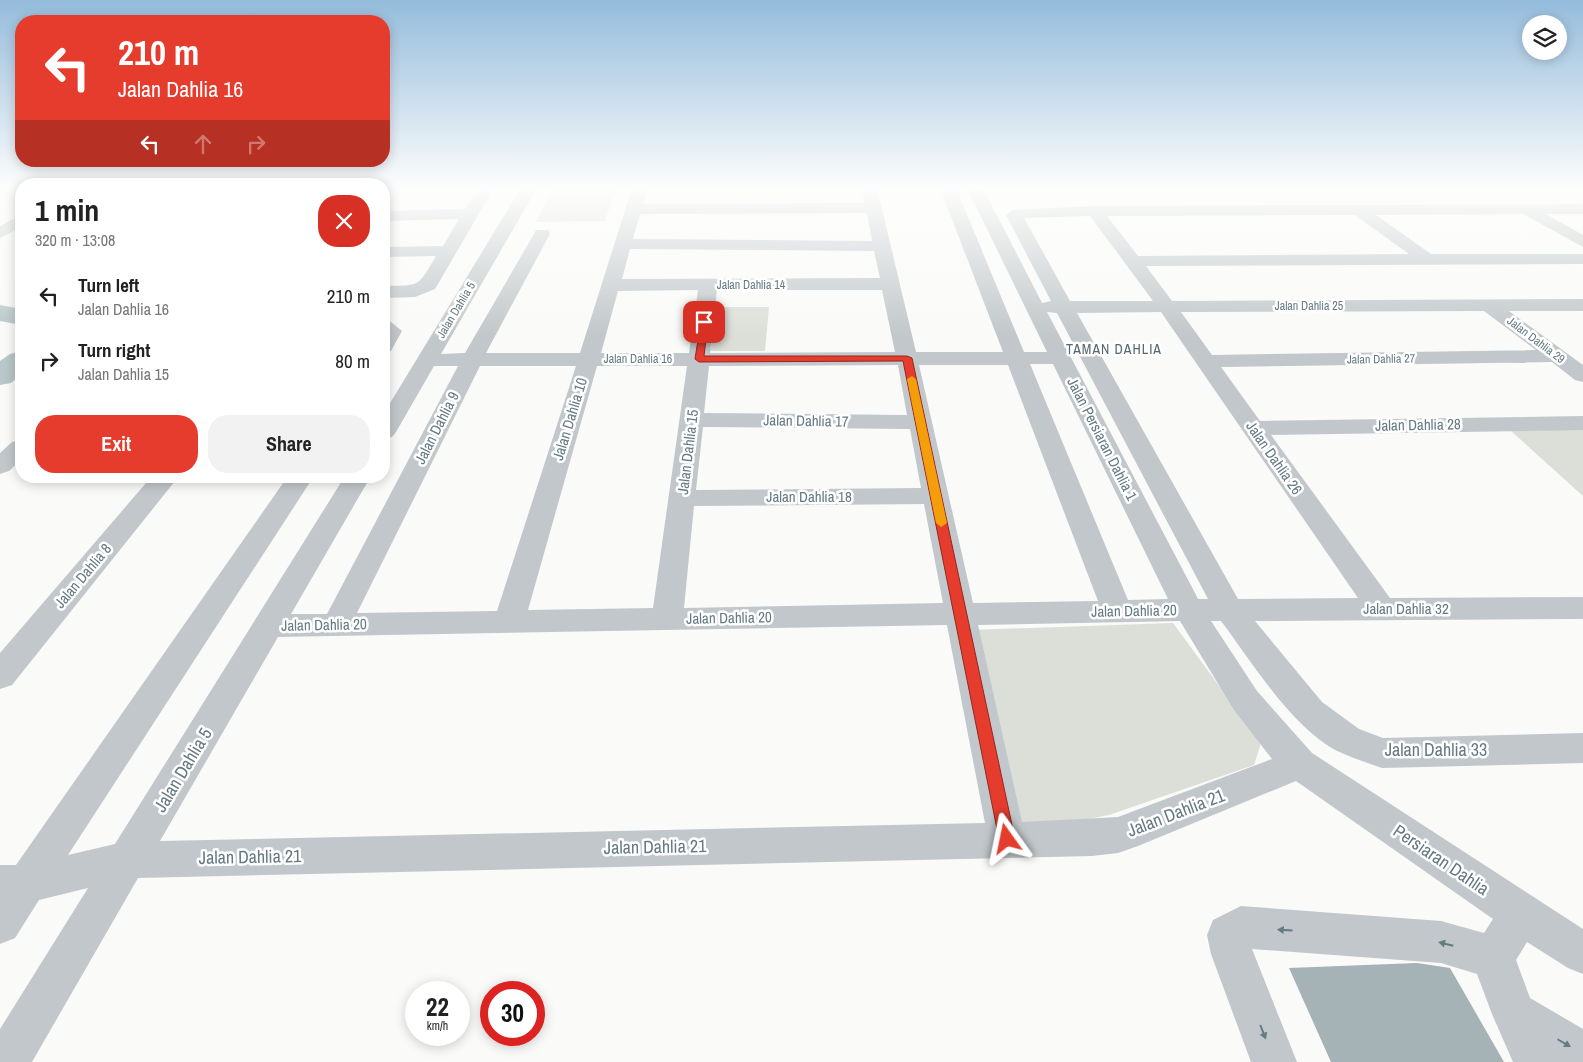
<!DOCTYPE html>
<html lang="en">
<head>
<meta charset="utf-8">
<style>
  body { margin:0; font-family:"Archivo Narrow",sans-serif; background:#f2f2f2; color:#222; height:100vh; display:flex; flex-direction:column; font-size:19px; white-space:nowrap }
  * { box-sizing:border-box; margin:0 }
  p { font-size:16px; color:#767676 }
  .icon { flex:none; width:28px; height:28px; fill:none; stroke:currentColor; stroke-width:2; stroke-linecap:round; stroke-linejoin:round }
  .map { position:relative; flex:1; overflow:hidden }
  .details { position:absolute; left:15px; top:178px; width:375px; height:305px; display:flex; flex-direction:column; background:#fff; border-radius:20px; box-shadow:0 2px 12px #0003 }
  .details>* { flex:none }
  .hud { position:absolute; left:15px; top:15px; width:375px; height:152px; border-radius:20px; box-shadow:0 2px 12px #0003; background:#e53c2d; color:#fff; overflow:hidden }
  .controls { position:absolute; left:1522px; top:15px; display:grid; gap:10px }
  .controls a { display:grid; place-items:center; width:45px; height:45px; border-radius:50%; background:#fff; box-shadow:0 2px 12px #0003; font-size:25px }
  .speed { position:absolute; left:405px; top:981px; display:flex; gap:10px; font-size:25px; font-weight:700; text-align:center }
  .speed>* { display:grid; place-content:center; width:65px; height:65px; border-radius:50%; background:#fff; box-shadow:0 2px 12px #0003; line-height:1 }
  .speed small { font-size:12px; font-weight:400 }
  .speed .limit { border:8px solid #d22; background:#fff; color:#111 }
  .pin { position:absolute; display:grid; place-items:center; width:42px; height:42px; color:#fff; margin:-21px; border-radius:10px; box-shadow:0 2px 8px #0006 }
  .me { position:absolute; width:55px; margin:-28px; rotate:348deg; stroke-linejoin:round; filter:drop-shadow(0 0 4px #0008) }
  .turn { display:flex; align-items:center; gap:18px; height:105px; padding:0 20px; font-size:22px }
  .turn .icon { width:65px; height:65px; stroke-width:2.5 }
  .turn b { display:block; font-size:35px; line-height:42px }
  .lanes { display:flex; align-items:center; height:48px; padding:0 20px; background:#0003; justify-content:center; gap:25px; direction:ltr }
  .lanes .off { opacity:.35 }
  .round { display:grid; place-items:center; flex:none; width:52px; height:52px; border-radius:20px; background:#f2f2f2 }
  .overview { display:flex; align-items:center; justify-content:space-between; height:85px; padding:0 20px }
  h1 { font-size:30px; font-weight:800; line-height:38px }
  .button { display:flex; gap:10px; margin-top:auto; padding:10px 20px }
  .button a { flex:1; height:58px; border-radius:20px; background:#e53c2d; color:#fff; font-size:20px; font-weight:800; line-height:58px; text-align:center }
  .button a+a { background:#f2f2f2; color:#222 }
  ul { padding:0; list-style:none }
  li { display:flex; align-items:center; gap:15px; height:65px; padding:0 20px }
  li div { flex:1 }
  li b { display:block; font-size:19px }
  li em { font-style:normal }
  .map>svg:first-child { display:block }
  .green { fill:#dbdfd7 }
  .lines { fill:none; stroke-linecap:round; stroke-linejoin:round }
  .river { fill:#b8c7c9; fill-rule:evenodd }
  .building { fill:#a5b2b6 }
  .minor { fill:#c1c7ca; fill-rule:evenodd }
  .oneway { fill:#657a83 }
  .route { fill:#e53c2d; stroke:#95271d }
  .slow { fill:#f59e0b }
  .labels { text-anchor:middle; stroke-width:5; stroke-linejoin:round; paint-order:stroke }
  .far-street-label { font-size:12px; fill:#657a83; stroke:#fff }
  .far-neighbourhood-label { font-size:14px; letter-spacing:1px; fill:#57676e; stroke:#fff }
  .street-label { font-size:15px; fill:#657a83; stroke:#fff }
  .near-street-label { font-size:18px; fill:#657a83; stroke:#fff }
</style>
</head>
<body>
<div class="map">
<svg width="1583" height="1062" viewBox="0 0 1583 1062">
  <rect width="100%" height="100%" fill="#fafaf8"/>
  <g class="green">
    <polygon points="553,188 616,188 605,221 536,222"/>
    <polygon points="718,307 769,307 765,351 710,351"/>
    <polygon points="1583,429 1583,496 1510,430"/>
    <polygon points="1173,623 1261,743 1254,765 1109,815 1034,829 1013,819 971,630"/>
  </g>
  <g class="lines">
    <g class="river">
      <polygon points="0,305 21,309 21,325 0,321"/>
      <polygon points="21,351 21,374 11,383 0,385 0,361 10,354"/>
    </g>
  </g>
  <polygon class="building" points="1417,963 1450,968 1504,1062 1331,1062 1289,968"/>
  <g class="lines">
    <g class="minor">
      <path d="M 478,188 L 494,188 L 435,289 L 415,297 L 384,298 L 384,286 C 421,285 417,288 436,256 L 384,257 L 384,247 L 443,246 L 459,219 L 384,221 L 384,211 L 465,209 Z"/>
      <path d="M 521,188 L 537,188 L 441,354 L 465,353 L 534,234 L 536,230 L 548,230 L 550,234 L 486,353 L 580,353 L 632,188 L 648,188 L 643,204 L 865,203 L 861,188 L 877,188 L 916,352 L 1003,352 L 940,188 L 956,188 L 1024,352 L 1047,352 L 967,188 L 983,188 L 1042,303 L 1051,301 L 1006,215 L 1013,210 L 1095,206 L 1583,204 L 1583,214 L 1546,214 L 1583,235 L 1583,247 L 1523,214 L 1376,215 L 1431,254 L 1583,254 L 1583,264 L 1146,266 L 1172,301 L 1583,299 L 1583,311 L 1509,311 L 1583,365 L 1583,382 L 1575,380 L 1552,362 L 1221,367 L 1260,421 L 1583,416 L 1583,430 L 1271,435 L 1390,598 L 1583,597 L 1583,619 L 1255,621 L 1322,702 L 1359,729 L 1383,738 L 1583,733 L 1583,763 L 1382,768 C 1367,763 1350,757 1335,750 C 1290,725 1252,662 1221,621 L 1211,621 L 1257,691 L 1312,753 L 1583,929 L 1583,974 L 1568,968 L 1527,942 L 1516,960 L 1530,998 L 1583,1029 L 1583,1062 L 1513,1062 L 1492,1014 L 1477,974 L 1441,963 L 1252,949 L 1297,1062 L 1251,1062 L 1211,954 L 1207,935 L 1213,920 L 1241,906 L 1441,921 L 1484,933 L 1493,919 L 1296,781 L 1138,846 L 1118,853 L 1092,856 L 138,878 L 32,1062 L 0,1062 L 0,1029 L 88,888 L 39,900 L 15,938 L 0,944 L 0,865 L 16,865 L 288,476 L 314,476 L 68,855 L 115,844 L 345,476 L 371,476 L 291,614 L 327,614 L 458,366 L 434,366 L 396,432 L 392,437 L 384,439 L 384,413 ZM 867,213 L 872,241 L 633,239 L 640,214 ZM 1355,215 L 1409,254 L 1138,256 L 1107,216 ZM 1090,216 L 1153,301 L 1070,301 L 1024,218 ZM 630,249 L 874,251 L 880,278 L 622,279 ZM 698,290 L 689,353 L 601,353 L 618,291 ZM 717,290 L 882,290 L 895,352 L 710,353 ZM 1484,311 L 1536,350 L 1212,355 L 1181,312 ZM 1047,312 L 1057,313 L 1208,599 L 1198,599 L 1195,593 ZM 1161,312 L 1358,598 L 1238,599 L 1077,313 ZM 1030,364 L 1053,364 L 1168,599 L 1128,600 ZM 898,365 L 907,415 L 704,413 L 709,366 ZM 919,365 L 1008,365 L 1098,601 L 973,603 ZM 480,366 L 576,366 L 497,611 L 357,613 ZM 597,366 L 687,366 L 653,608 L 528,610 ZM 703,427 L 910,429 L 921,488 L 696,490 ZM 924,504 L 943,603 L 684,608 L 694,506 ZM 1180,621 L 1234,710 L 1272,759 L 1118,817 L 1022,822 L 978,625 ZM 947,625 L 985,823 L 160,841 L 278,637 Z"/>
      <polygon points="21,215 21,227 0,238 0,226"/>
      <polygon points="384,320 391,322 402,331 391,351 384,353"/>
      <polygon points="21,440 21,460 9,471 0,474 0,453 12,442"/>
      <polygon points="152,476 179,476 12,685 0,689 0,653"/>
    </g>
  </g>
  <defs><path id="oneway-solid" d="M-6-.8H1V-3.2L6.5 0L1 3.2V.8H-6Z" transform="scale(1.25)"/></defs>
  <g class="oneway">
    <use href="#oneway-solid" transform="translate(1285 930) rotate(-176)"/>
    <use href="#oneway-solid" transform="translate(1446 944) rotate(-166)"/>
    <use href="#oneway-solid" transform="translate(1263 1032) rotate(69)"/>
    <use href="#oneway-solid" transform="translate(1564 1043) rotate(30)"/>
  </g>
  <linearGradient id="sky" x2="0" y2="1"><stop stop-color="#95bcdc"/><stop offset="0.56" stop-color="#fdfdfc"/><stop offset="1" stop-color="#fdfdfc" stop-opacity="0"/></linearGradient>
  <rect width="1583" height="337" fill="url(#sky)"/>
  <polygon class="route" points="701,321 708,322 704,356 907,356 912,358 1015,839 1012,844 1007,847 1001,844 999,839 903,361 699,362 695,359"/>
  <polygon class="slow" points="912,376 916,379 947,523 941,527 936,523 907,379"/>
  <g class="labels">
    <g class="far-street-label">
      <text x="751" y="289">Jalan Dahlia 14</text>
      <text x="1309" y="310">Jalan Dahlia 25</text>
      <text transform="translate(456 310) rotate(-59)" y="4">Jalan Dahlia 5</text>
      <text transform="translate(1536 340) rotate(37)" y="4">Jalan Dahlia 29</text>
      <text x="638" y="363">Jalan Dahlia 16</text>
      <text transform="translate(1381 359) rotate(-1)" y="4">Jalan Dahlia 27</text>
    </g>
    <g class="far-neighbourhood-label">
      <text x="1114" y="354">TAMAN DAHLIA</text>
    </g>
    <g class="street-label">
      <text transform="translate(570 419) rotate(-73)" y="5">Jalan Dahlia 10</text>
      <text transform="translate(806 421) rotate(1)" y="5">Jalan Dahlia 17</text>
      <text transform="translate(1418 425) rotate(-1)" y="5">Jalan Dahlia 28</text>
      <text transform="translate(437 428) rotate(-63)" y="5">Jalan Dahlia 9</text>
      <text transform="translate(1102 439) rotate(63)" y="5">Jalan Persiaran Dahlia 1</text>
      <text transform="translate(688 452) rotate(-83)" y="5">Jalan Dahlia 15</text>
      <text transform="translate(1274 458) rotate(55)" y="5">Jalan Dahlia 26</text>
      <text x="809" y="502">Jalan Dahlia 18</text>
      <text transform="translate(83 576) rotate(-50)" y="5">Jalan Dahlia 8</text>
      <text x="1406" y="614">Jalan Dahlia 32</text>
      <text transform="translate(1134 611) rotate(-1)" y="5">Jalan Dahlia 20</text>
      <text transform="translate(729 618) rotate(-1)" y="5">Jalan Dahlia 20</text>
      <text transform="translate(324 625) rotate(-1)" y="5">Jalan Dahlia 20</text>
    </g>
    <g class="near-street-label">
      <text x="1436" y="756">Jalan Dahlia 33</text>
      <text transform="translate(183 770) rotate(-59)" y="6">Jalan Dahlia 5</text>
      <text transform="translate(1176 813) rotate(-21)" y="6">Jalan Dahlia 21</text>
      <text transform="translate(655 847) rotate(-1)" y="6">Jalan Dahlia 21</text>
      <text transform="translate(250 857) rotate(-1)" y="6">Jalan Dahlia 21</text>
      <text transform="translate(1441 860) rotate(34)" y="6">Persiaran Dahlia</text>
    </g>
  </g>
</svg>
<div class="controls">
<a><svg class="icon" aria-label="layers" viewBox="0 0 24 24"><path d="M12 4l9 5-9 5-9-5zM3 14l9 5 9-5"/></svg></a>
</div>
<div class="speed"><div>22<small>km/h</small></div><div class="limit">30</div></div>
<div class="pin" style="left:704px;top:322px;background:#d93025"><svg class="icon" aria-label="arrive" viewBox="0 0 24 24"><path d="M6 21V4h12l-3 4 3 4H6"/></svg></div>
<svg class="me" style="left:1007px;top:839px" viewBox="-20 -20 40 40"><path d="M0-17L14 15 0 8-14 15z" fill="#e53c2d" stroke="#fff" stroke-width="4"/></svg>
<div class="hud">
<div class="turn"><svg class="icon" aria-label="left" viewBox="0 0 24 24"><path d="M17 20v-9H6M10 6l-5 5 5 5"/></svg><div><b>210 m</b>Jalan Dahlia 16</div></div>
<div class="lanes"><svg class="icon" aria-label="left" viewBox="0 0 24 24"><path d="M17 20v-9H6M10 6l-5 5 5 5"/></svg><svg class="icon off" aria-label="ahead" viewBox="0 0 24 24"><path d="M12 20V5M6 11l6-6 6 6"/></svg><svg class="icon off" aria-label="right" viewBox="0 0 24 24"><path d="M7 20v-9h11M14 6l5 5-5 5"/></svg></div>
</div>
<section class="details">
<div class="overview"><div><h1>1 min</h1><p>320 m · 13:08</p></div><a class="round" style="background:#d93025;color:#fff"><svg class="icon" aria-label="close" viewBox="0 0 24 24"><path d="M6 6l12 12M18 6L6 18"/></svg></a></div>
<ul>
<li><svg class="icon" aria-label="left" viewBox="0 0 24 24"><path d="M17 20v-9H6M10 6l-5 5 5 5"/></svg><div><b>Turn left</b><p>Jalan Dahlia 16</p></div><em>210 m</em></li>
<li><svg class="icon" aria-label="right" viewBox="0 0 24 24"><path d="M7 20v-9h11M14 6l5 5-5 5"/></svg><div><b>Turn right</b><p>Jalan Dahlia 15</p></div><em>80 m</em></li>
</ul>
<div class="button"><a>Exit</a><a>Share</a></div>
</section>
</div>
</body>
</html>
